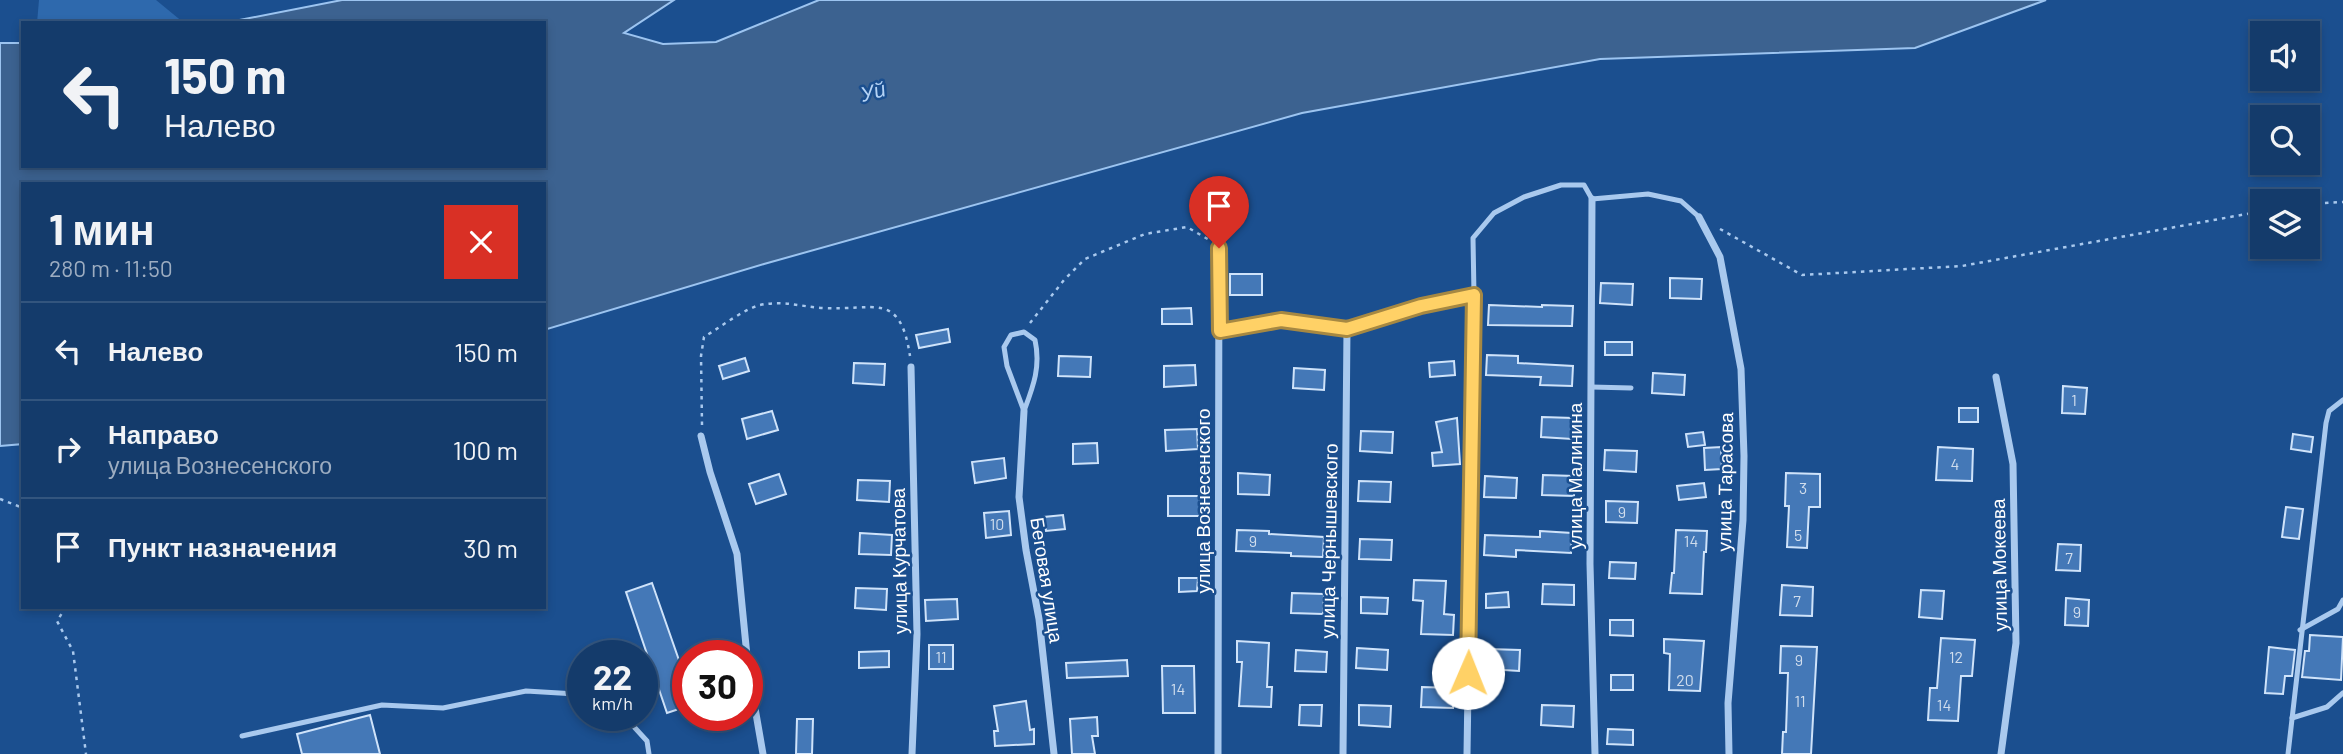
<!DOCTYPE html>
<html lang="ru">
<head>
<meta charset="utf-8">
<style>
  body { margin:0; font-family:Barlow,sans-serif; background:#214673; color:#f1f3f6; height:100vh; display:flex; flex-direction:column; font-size:26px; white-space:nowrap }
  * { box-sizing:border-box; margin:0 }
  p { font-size:23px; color:#9dadc1 }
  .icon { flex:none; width:38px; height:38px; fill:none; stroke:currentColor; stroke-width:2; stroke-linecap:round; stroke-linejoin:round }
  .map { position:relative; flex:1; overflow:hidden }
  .sheet { position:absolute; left:21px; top:182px; width:525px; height:427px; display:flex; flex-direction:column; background:#143b6b; border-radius:0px; box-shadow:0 4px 10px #0003,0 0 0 2px #33557e }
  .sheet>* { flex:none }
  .hud { position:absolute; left:21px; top:21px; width:525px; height:147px; border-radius:0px; box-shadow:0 4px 10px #0003,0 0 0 2px #33557e; background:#143b6b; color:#f1f3f6; overflow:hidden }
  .tools { position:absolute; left:2250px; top:21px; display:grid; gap:14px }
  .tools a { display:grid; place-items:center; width:70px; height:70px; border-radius:0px; background:#143b6b; box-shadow:0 4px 10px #0003,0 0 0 2px #33557e; font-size:35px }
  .speed { position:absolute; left:567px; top:640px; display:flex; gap:14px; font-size:35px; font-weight:700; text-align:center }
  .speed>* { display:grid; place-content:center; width:91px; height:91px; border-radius:50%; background:#143b6b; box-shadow:0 4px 10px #0003,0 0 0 2px #33557e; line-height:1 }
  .speed small { font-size:18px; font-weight:400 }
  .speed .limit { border:10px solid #d22; background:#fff; color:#111 }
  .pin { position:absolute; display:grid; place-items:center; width:60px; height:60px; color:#fff; margin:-72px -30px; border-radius:50% 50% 50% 0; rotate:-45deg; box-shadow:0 0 7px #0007 }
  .pin .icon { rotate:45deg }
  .me { position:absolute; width:77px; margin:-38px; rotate:1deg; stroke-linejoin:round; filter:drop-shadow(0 0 5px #0008) }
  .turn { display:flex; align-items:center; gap:24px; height:147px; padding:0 28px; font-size:32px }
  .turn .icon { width:91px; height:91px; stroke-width:2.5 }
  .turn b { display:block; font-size:49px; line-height:60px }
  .round { display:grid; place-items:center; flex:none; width:74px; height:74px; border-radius:0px; background:#214673 }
  .headline { display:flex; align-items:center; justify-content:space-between; height:119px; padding:0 28px }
  h1 { font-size:42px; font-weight:700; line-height:52px }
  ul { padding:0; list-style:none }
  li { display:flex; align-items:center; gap:21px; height:98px; padding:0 28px; border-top:2px solid #33557e }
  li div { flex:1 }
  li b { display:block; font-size:26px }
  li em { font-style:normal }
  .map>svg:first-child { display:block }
  .green { fill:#2e69ad }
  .water { fill:#3c6290; stroke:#9cc4f0; stroke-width:2 }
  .building { fill:#4478b7; stroke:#cfe3fa; stroke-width:2 }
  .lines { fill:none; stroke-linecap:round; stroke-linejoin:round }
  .path { stroke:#a9c9ee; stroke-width:2.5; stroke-dasharray:3.5 5; stroke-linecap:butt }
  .service { stroke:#a9c9ee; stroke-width:5 }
  .minor { stroke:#a9c9ee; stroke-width:7 }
  .route-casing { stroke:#a68842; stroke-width:18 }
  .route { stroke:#ffd166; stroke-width:12 }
  .labels { text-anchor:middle; stroke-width:5; stroke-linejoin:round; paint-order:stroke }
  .number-label { font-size:16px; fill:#d0dded }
  .street-label { font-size:19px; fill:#fff; stroke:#1b4f8f }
  .water-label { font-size:21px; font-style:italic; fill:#b5d3f5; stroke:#1b4f8f }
</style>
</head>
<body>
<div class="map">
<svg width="2343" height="754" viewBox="0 0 2343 754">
  <rect width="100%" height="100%" fill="#1b4f8f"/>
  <polygon class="green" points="39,0 156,0 184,23 37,23"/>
  <polygon class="water" points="342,0 674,0 624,33 663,44 716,42 819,0 2046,0 1915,48 1600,59 1302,113 764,264 544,330 544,184 23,184 23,444 0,446 0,43 23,43 23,166 544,166 544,23 224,23"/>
  <g class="building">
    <rect x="1230" y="274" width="32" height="21"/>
    <polygon points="1670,278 1702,279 1701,299 1670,298"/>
    <polygon points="1601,283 1633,284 1632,305 1600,303"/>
    <polygon points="1489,305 1542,307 1542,305 1573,306 1572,326 1488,325"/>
    <polygon points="1191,308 1192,324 1162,324 1162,309"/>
    <polygon points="948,329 950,342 919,348 916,335"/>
    <rect x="1605" y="342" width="27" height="13"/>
    <polygon points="1487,355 1518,356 1518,363 1573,366 1572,386 1540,385 1541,377 1486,375"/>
    <polygon points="1059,356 1091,357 1090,377 1058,376"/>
    <polygon points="745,358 749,371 723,379 719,366"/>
    <polygon points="1454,361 1455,375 1430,377 1429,363"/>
    <polygon points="854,363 885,364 884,385 853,383"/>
    <polygon points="1195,365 1196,385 1164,387 1164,366"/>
    <polygon points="1294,368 1325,370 1324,390 1293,388"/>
    <polygon points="1653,373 1685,375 1684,395 1652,393"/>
    <polygon points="2063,386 2087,388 2085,414 2062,413"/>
    <rect x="1959" y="408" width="19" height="14"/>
    <polygon points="772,411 778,430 747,439 742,419"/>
    <polygon points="1542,417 1573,418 1572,439 1541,437"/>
    <polygon points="1457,418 1460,464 1433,466 1432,453 1442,452 1436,422"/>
    <polygon points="1197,429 1198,449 1166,451 1165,430"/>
    <polygon points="1361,431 1393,432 1392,453 1360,451"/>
    <polygon points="1703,432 1705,445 1688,447 1686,434"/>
    <polygon points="2293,434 2313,437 2311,452 2291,449"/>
    <polygon points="1097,443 1098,463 1073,464 1073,444"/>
    <polygon points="1721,447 1722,469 1705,470 1704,448"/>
    <polygon points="1938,447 1973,449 1972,481 1936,480"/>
    <polygon points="1605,450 1637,451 1636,472 1604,470"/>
    <polygon points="1004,458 1006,478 975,483 972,462"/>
    <polygon points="1238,473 1270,475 1269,495 1238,494"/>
    <polygon points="1786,473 1820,474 1820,507 1809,507 1807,548 1787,547 1789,506 1785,506"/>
    <polygon points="779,474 786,494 756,504 749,484"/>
    <polygon points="1543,475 1575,476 1574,496 1542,495"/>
    <polygon points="1485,476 1517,478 1516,498 1484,497"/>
    <polygon points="858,480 890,481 889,502 857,500"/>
    <polygon points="1359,481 1391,482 1390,502 1358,501"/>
    <polygon points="1704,483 1706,497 1679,500 1677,486"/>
    <rect x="1168" y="496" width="32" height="20"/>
    <polygon points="1606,501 1638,502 1637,523 1606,522"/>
    <polygon points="2286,507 2303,509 2299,539 2282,537"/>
    <polygon points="1009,511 1011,535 986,538 984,513"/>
    <polygon points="1063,515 1065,529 1046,531 1044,517"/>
    <polygon points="1237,530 1269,531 1269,534 1324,537 1323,557 1291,556 1291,553 1236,551"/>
    <polygon points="1676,530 1707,531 1706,552 1704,552 1702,594 1670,593 1672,573 1674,573"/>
    <polygon points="1540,531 1572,533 1571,553 1516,550 1516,557 1484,555 1485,535 1540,537"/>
    <polygon points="860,533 892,535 891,555 859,554"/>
    <polygon points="1360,539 1392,540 1391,560 1359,559"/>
    <polygon points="2058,544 2081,545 2080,571 2056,570"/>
    <polygon points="1610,562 1636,563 1635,579 1609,578"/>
    <polygon points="1179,578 1198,578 1197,591 1179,592"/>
    <polygon points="1414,580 1446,581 1444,614 1454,615 1453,635 1421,634 1423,601 1413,600"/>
    <polygon points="652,583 688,686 688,706 667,713 626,592"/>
    <polygon points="1543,584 1574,585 1574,605 1542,604"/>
    <polygon points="1782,585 1813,587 1812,616 1780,615"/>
    <polygon points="856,588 887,589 886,610 855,608"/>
    <polygon points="1921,590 1944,591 1942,619 1919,617"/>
    <polygon points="1508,592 1509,607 1486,608 1486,594"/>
    <polygon points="1292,593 1324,594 1323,614 1291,613"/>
    <polygon points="1361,597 1388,598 1387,614 1361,613"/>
    <polygon points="2066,598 2089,600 2088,626 2065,625"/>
    <polygon points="957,599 958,619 926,621 925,600"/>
    <polygon points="1610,620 1633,620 1633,636 1610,635"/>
    <polygon points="2310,635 2343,637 2341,680 2302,677 2305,651 2309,651"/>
    <polygon points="1941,638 1975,640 1972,676 1961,676 1958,721 1928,720 1930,688 1937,688"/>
    <polygon points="1664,639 1704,641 1700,691 1669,690 1670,654 1664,653"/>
    <polygon points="1237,641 1269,643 1267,687 1272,687 1271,707 1239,706 1242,662 1237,662"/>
    <rect x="929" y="645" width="24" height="24"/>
    <polygon points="1781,646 1817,647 1811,754 1782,754 1783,732 1786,732 1788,673 1780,673"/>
    <polygon points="2269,647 2295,650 2292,676 2285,676 2283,694 2265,693"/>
    <polygon points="1357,648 1388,650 1387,670 1356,668"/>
    <polygon points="1488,649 1520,650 1519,671 1488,669"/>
    <polygon points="1296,650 1327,652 1326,672 1295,671"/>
    <polygon points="889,651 889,667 859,668 859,652"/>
    <polygon points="1127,660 1128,676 1067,678 1066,663"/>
    <polygon points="1162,666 1194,666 1195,713 1163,713"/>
    <rect x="1611" y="675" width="22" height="15"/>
    <polygon points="1422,687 1453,688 1453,708 1421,707"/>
    <polygon points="1026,701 1030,730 1034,729 1034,744 995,746 994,731 998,731 994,706"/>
    <polygon points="1300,705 1322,705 1321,726 1299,725"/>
    <polygon points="1359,705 1391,706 1390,727 1359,725"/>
    <polygon points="1542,705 1574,706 1573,727 1541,725"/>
    <polygon points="370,715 380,754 302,754 297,734"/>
    <polygon points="1097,717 1098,736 1092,736 1095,754 1072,754 1070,719"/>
    <polygon points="797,719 813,719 812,754 796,754"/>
    <polygon points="1608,729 1633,730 1633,745 1607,744"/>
  </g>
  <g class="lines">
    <g class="path">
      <polyline points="2308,204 2343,202"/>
      <polyline points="1720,229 1802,275 1962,266 2263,211"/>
      <polyline points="1030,323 1064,280 1085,259 1145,234 1187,227 1211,241"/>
      <path d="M 702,425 L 701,356 L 704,337 C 719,328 744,309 760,305 C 784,300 801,307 824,308 C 874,311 900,290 910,356"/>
      <polyline points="0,499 23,508"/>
      <polyline points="66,607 57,621 73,651 86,754"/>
    </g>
    <g class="service">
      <polyline points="1220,331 1281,320 1347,329 1421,306 1474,295 1473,238 1494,213 1524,197 1561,185 1584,185 1592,199 1648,194 1681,201 1699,217"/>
      <path d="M 1024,332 L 1035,340 C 1041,367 1033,387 1024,411 L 1007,366 L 1004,347 L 1011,335 Z"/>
      <polyline points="1591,387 1631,388"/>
      <polyline points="2300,630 2338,609 2343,600"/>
      <polyline points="624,716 647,741 649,754"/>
      <polyline points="2292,718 2327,707 2343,693"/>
      <polyline points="242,736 382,705 443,708 526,691 576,694 583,697"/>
      <polyline points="2288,754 2326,423 2329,411 2343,400"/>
    </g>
    <g class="minor">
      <polyline points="1592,199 1590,564 1595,754"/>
      <polyline points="1699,217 1720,257 1741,369 1744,456 1743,520 1728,703 1729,754"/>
      <polyline points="911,367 917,634 912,754"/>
      <polyline points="1996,377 2013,464 2016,643 2001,754"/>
      <polyline points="1024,411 1019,497 1026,550 1039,619 1054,754"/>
      <polyline points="701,436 710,472 737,554 747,656"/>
      <polyline points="747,662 763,754"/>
      <polyline points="1218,754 1219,248"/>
      <polyline points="1343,754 1347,329"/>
      <polyline points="1467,754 1474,295"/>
    </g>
  </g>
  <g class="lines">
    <g class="route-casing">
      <polyline id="route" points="1219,248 1220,331 1281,320 1347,329 1421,306 1474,295 1468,673"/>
    </g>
    <use href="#route" class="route"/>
  </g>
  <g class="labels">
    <g class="number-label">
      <text x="2074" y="406">1</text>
      <text x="1955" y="470">4</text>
      <text x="1803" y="494">3</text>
      <text x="1622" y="518">9</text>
      <text x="997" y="530">10</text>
      <text x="1798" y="541">5</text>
      <text x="1253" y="547">9</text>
      <text x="1691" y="547">14</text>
      <text x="2069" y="564">7</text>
      <text x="1797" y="607">7</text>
      <text x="2077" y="618">9</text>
      <text x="941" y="663">11</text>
      <text x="1956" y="663">12</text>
      <text x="1799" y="666">9</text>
      <text x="1685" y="686">20</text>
      <text x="1178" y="695">14</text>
      <text x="1800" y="707">11</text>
      <text x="1944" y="711">14</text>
    </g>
    <g class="street-label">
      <text transform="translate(1575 476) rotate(-90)" y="7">улица Малинина</text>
      <text transform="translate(1725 482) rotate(-89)" y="7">улица Тарасова</text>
      <text transform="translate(1203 501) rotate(-90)" y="7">улица Вознесенского</text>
      <text transform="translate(1329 541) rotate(-89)" y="7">улица Чернышевского</text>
      <text transform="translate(899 561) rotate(-91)" y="7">улица Курчатова</text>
      <text transform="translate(1999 565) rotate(-91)" y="7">улица Мокеева</text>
      <text transform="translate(1047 580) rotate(81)" y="7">Беговая улица</text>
    </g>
    <g class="water-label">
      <text transform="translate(873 92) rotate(-15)" y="7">Уй</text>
    </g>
  </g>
</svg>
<div class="tools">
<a><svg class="icon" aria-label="sound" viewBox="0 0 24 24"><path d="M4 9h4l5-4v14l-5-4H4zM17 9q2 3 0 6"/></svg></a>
<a><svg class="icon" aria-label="search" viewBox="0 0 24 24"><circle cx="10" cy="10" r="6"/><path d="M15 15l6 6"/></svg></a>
<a><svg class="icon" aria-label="layers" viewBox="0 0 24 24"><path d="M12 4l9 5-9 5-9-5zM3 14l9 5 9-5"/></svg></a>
</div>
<div class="speed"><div>22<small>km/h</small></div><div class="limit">30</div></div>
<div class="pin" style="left:1219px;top:248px;background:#d93025"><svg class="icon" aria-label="arrive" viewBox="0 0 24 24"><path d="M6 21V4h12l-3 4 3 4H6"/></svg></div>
<svg class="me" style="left:1468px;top:673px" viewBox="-20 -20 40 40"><circle r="19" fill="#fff"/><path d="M0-13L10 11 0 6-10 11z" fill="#ffd166"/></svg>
<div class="hud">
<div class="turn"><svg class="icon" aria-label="left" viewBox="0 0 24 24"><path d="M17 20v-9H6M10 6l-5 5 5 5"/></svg><div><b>150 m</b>Налево</div></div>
</div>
<section class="sheet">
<div class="headline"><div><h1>1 мин</h1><p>280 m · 11:50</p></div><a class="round" style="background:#d93025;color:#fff"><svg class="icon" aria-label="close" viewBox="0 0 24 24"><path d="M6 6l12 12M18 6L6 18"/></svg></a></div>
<ul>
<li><svg class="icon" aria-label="left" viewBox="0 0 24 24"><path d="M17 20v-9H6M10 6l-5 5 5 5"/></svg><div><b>Налево</b></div><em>150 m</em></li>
<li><svg class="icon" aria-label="right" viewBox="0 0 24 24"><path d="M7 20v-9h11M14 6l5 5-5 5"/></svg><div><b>Направо</b><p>улица Вознесенского</p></div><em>100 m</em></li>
<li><svg class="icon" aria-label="arrive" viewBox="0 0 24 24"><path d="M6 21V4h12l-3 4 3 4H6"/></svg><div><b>Пункт назначения</b></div><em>30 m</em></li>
</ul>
</section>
</div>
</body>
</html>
